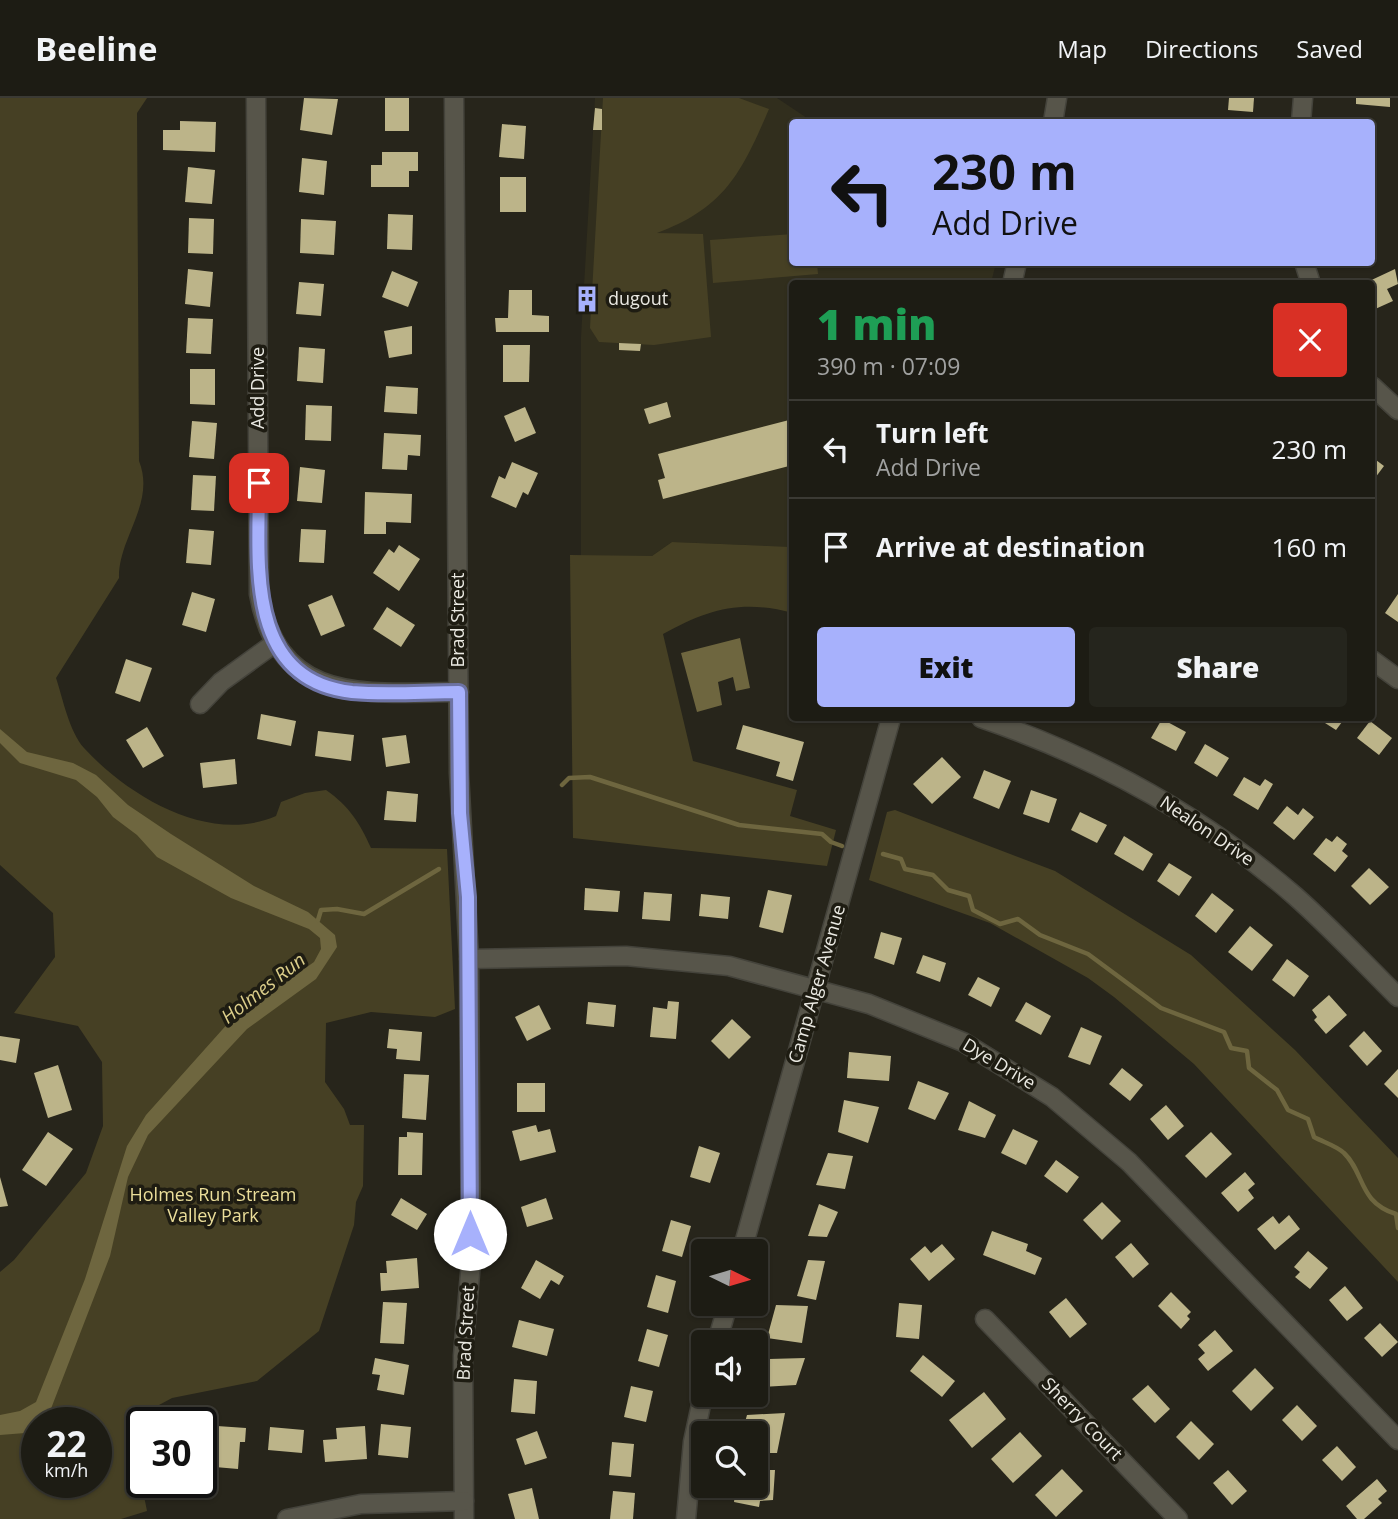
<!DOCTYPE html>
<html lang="en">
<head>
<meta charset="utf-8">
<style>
  body { margin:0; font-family:"Open Sans",sans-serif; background:#25251d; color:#f1f3f6; height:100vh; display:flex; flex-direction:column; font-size:26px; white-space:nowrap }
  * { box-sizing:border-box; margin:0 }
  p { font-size:23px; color:#a0a1a0 }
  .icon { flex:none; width:38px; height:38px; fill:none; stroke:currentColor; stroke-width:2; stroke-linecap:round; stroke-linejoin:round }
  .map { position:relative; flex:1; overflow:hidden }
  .side { position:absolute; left:789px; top:182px; width:586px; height:441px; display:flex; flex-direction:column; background:#1d1c14; border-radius:7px; box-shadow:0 2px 5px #0004,0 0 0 2px #3b3a34 }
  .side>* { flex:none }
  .guide { position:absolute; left:789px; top:21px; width:586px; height:147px; border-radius:7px; box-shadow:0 2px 5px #0004,0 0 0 2px #3b3a34; background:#a7b1fc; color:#111; overflow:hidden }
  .needle { width:46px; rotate:95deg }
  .controls { position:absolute; left:691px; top:1141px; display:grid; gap:14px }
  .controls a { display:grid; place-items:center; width:77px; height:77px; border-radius:7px; background:#1d1c14; box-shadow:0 2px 5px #0004,0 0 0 2px #3b3a34; font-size:35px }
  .speed { position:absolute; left:21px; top:1309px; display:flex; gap:14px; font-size:35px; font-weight:700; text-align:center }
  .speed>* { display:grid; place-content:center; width:91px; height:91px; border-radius:50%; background:#1d1c14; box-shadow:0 2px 5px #0004,0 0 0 2px #3b3a34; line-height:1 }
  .speed small { font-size:18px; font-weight:400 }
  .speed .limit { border:4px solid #111; border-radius:10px; background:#fff; color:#111 }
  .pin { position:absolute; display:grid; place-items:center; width:60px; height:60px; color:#fff; margin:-30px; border-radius:14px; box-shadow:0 4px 10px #0006 }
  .me { position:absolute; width:77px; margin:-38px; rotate:0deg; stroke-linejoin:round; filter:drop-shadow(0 0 5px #0008) }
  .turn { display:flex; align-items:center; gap:24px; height:147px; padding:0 28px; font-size:32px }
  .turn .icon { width:91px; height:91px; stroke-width:2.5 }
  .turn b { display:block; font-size:49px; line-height:60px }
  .round { display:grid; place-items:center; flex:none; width:74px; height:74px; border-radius:7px; background:#25251d }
  .headline { display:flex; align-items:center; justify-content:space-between; height:119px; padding:0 28px }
  h1 { font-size:42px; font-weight:800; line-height:52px; color:#1e9e55 }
  .cta { display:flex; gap:14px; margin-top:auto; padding:14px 28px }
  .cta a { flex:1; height:80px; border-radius:7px; background:#a7b1fc; color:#111; font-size:28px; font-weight:800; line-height:80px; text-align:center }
  .cta a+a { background:#25251d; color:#f1f3f6 }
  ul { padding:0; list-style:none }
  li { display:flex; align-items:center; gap:21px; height:98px; padding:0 28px; border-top:2px solid #3b3a34 }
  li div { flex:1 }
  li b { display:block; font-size:26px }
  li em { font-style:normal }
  header { display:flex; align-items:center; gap:42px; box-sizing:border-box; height:98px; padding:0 35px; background:#1d1c14; border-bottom:2px solid #3b3a34 }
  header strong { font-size:33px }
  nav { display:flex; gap:38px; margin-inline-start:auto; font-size:24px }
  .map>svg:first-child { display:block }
  .built { fill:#312e1d }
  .green { fill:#464024; fill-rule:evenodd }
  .water { fill:#6e663f }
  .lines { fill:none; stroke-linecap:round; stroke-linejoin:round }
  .stream { stroke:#6e663f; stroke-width:4.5 }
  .building { fill:#bcb489 }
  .minor-casing { stroke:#44433b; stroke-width:21 }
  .minor { stroke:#57554a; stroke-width:18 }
  .route-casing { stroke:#6d73a4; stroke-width:18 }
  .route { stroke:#a7b1fc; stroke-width:12 }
  .labels { text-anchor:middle; stroke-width:7; stroke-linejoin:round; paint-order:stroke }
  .poi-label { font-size:18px; fill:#eae9e2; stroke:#1e1c12; text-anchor:start }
  .street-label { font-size:18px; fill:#eae9e2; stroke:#1e1c12 }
  .park-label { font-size:18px; fill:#ebde9a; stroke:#1e1c12 }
  .water-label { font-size:19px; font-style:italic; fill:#dcce8a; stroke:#1e1c12 }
</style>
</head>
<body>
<header>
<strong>Beeline</strong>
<nav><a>Map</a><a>Directions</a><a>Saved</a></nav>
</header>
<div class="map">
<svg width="1398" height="1421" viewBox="0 0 1398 1421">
  <rect width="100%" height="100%" fill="#27251b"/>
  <polygon class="built" points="595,0 777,0 813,24 793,24 793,164 996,165 991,185 793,186 793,449 672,444 652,458 581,458 581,239"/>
  <g class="green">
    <path d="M 0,0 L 147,0 L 137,15 L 139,363 C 156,405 118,440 119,480 L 56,580 C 63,601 69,633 84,650 C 129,699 210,747 276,718 L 281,704 L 305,695 L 326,692 C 349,708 360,725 371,750 L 447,751 L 455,911 L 435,919 L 371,914 L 326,925 L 325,984 L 344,1011 L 350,1027 L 364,1027 L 363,1088 L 356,1104 L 354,1127 L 319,1233 L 257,1283 L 172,1300 L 133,1321 L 131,1333 L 147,1413 L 121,1421 L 0,1421 L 0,1174 L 14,1162 L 86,1075 L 103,1028 L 102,964 L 78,928 L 14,915 L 55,859 L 53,815 L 0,767 ZM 37,1325 L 96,1325 L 96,1384 L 37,1384 Z"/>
    <path d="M 603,0 L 739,0 L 769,11 C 742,74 725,110 657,135 L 703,136 L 711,239 L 654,247 L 599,244 L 590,230 Z"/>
    <polygon points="793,136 793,164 817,165 818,176 713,185 710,142"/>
    <path d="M 672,444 L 793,449 L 793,515 C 742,501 708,511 663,536 L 693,663 L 797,692 L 790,718 L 836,732 L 827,768 L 573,740 L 570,457 L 652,458 Z"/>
    <polygon points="895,712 1055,773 1191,857 1295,952 1398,1060 1398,1184 1194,966 1114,899 1088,880 990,825 869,782 887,714"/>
  </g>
  <g class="water">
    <polygon points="740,540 750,590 736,593 733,579 718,584 722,607 697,614 681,555"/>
    <polygon points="0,631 27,654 73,665 96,677 128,707 171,736 254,788 308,814 335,837 337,849 316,881 247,931 148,1037 128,1079 110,1158 47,1321 25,1335 0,1337 0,1317 20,1313 36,1304 85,1181 127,1048 146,1017 230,923 314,864 321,851 320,840 309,831 231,800 157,759 137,737 113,719 97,699 76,682 20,665 0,645"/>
  </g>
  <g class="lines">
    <g class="stream">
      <polyline points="562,687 569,680 590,679 739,727 822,736 831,744 842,748"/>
      <path d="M 883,756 L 901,761 L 905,771 L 933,777 L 948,792 L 969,798 L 973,812 L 1000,826 L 1018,821 L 1040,837 L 1088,856 L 1161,910 L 1224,934 L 1231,950 L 1247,953 L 1249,970 L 1277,992 L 1288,1012 L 1308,1021 L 1314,1039 C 1323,1044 1337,1048 1344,1055 C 1365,1075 1358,1104 1396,1116 L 1398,1130"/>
      <polyline points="318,822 321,812 337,811 364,816 439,771"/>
    </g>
  </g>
  <g class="building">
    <polygon points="304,0 338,1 332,37 300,32"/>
    <rect x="385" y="0" width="24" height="33"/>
    <polygon points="1229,0 1254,0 1253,14 1228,12"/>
    <polygon points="1356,0 1390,0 1390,9 1356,6"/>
    <polygon points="595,10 602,11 602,32 593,32"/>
    <polygon points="180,23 216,24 215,54 163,52 163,32 180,32"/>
    <polygon points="502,26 526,28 524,61 499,59"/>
    <polygon points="382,54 418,54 418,73 409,73 409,89 371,89 371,67 382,67"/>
    <polygon points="302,60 327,63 324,97 299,94"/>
    <polygon points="188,69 215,72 212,106 185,104"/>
    <rect x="500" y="79" width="26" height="35"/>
    <polygon points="388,116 413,117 412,152 387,151"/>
    <polygon points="189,120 214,121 213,156 188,155"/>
    <polygon points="301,121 336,123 334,157 300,155"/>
    <polygon points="188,171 213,174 210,209 185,206"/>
    <polygon points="1395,171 1398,186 1387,191 1393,203 1373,212 1372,186 1363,186"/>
    <polygon points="392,173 418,184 408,209 382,199"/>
    <polygon points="299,184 324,186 321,218 296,216"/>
    <polygon points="584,190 591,190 590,212 583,212"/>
    <polygon points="509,192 532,192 532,217 549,218 549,234 496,234 495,220 508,220"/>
    <polygon points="188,220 213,221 211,256 186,255"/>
    <polygon points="412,228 412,256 389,260 384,233"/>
    <polygon points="619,245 641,246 640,253 619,252"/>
    <polygon points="503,247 530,247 529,284 503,284"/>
    <polygon points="299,249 325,251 323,285 297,283"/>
    <polygon points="190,271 215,271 215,307 190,306"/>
    <polygon points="386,288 418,290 417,316 384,314"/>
    <polygon points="667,304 671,319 649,326 644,311"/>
    <polygon points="306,307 332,308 331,343 305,342"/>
    <polygon points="525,309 536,335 515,344 504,318"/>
    <polygon points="793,321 793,367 663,401 658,382 665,380 658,356"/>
    <polygon points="192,323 217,325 214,361 189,359"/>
    <polygon points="384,335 421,337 420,358 408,357 407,372 382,371"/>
    <polygon points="1372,359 1384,368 1372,384"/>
    <polygon points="512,364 538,375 528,397 523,394 516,410 491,399 499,378 505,381"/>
    <polygon points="300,369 325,372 322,405 297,403"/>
    <polygon points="193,377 216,378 214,413 191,412"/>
    <polygon points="365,394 412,396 411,425 386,424 386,436 364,436"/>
    <polygon points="189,431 214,433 211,467 186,465"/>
    <polygon points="301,431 326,432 324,465 299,464"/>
    <polygon points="399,447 420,461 399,493 373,475 389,451 394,455"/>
    <polygon points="192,494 215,501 206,534 182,527"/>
    <polygon points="1398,496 1398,524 1385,515"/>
    <polygon points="332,497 345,528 321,538 308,507"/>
    <polygon points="387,509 415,527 401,549 373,531"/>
    <polygon points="126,561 152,570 140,604 115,595"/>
    <polygon points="261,616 296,623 291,648 257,641"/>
    <polygon points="1329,620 1345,620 1336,632 1325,625"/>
    <polygon points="1162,621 1186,634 1176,653 1151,640"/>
    <polygon points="1370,623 1392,640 1379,657 1357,640"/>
    <polygon points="743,627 804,644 793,683 776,678 780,664 736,651"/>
    <polygon points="147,629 164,658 143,670 126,642"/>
    <polygon points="318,633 354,637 351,663 315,658"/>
    <polygon points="406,637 410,665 386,669 382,640"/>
    <polygon points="1205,646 1229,660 1217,679 1194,665"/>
    <polygon points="942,659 961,679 932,706 913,686"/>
    <polygon points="235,661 237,686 203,690 200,665"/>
    <polygon points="984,672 1011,683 999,711 973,700"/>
    <polygon points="1244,679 1260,688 1265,681 1273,686 1258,712 1233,697"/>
    <polygon points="1031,692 1057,701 1049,725 1023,716"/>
    <polygon points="387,693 418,696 416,724 384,722"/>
    <polygon points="1287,708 1298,717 1303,710 1314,719 1294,742 1273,725"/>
    <polygon points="1080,714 1107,727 1097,745 1071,732"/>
    <polygon points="1124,738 1153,756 1143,773 1114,756"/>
    <polygon points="1337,738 1347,746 1342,753 1348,758 1335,774 1313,756 1326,740 1332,744"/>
    <polygon points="1169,765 1192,779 1179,798 1157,783"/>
    <polygon points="1369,770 1389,789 1370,807 1351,788"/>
    <polygon points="585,790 620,793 618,814 584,812"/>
    <polygon points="768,792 792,797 783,835 759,829"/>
    <polygon points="644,794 672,796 670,823 642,821"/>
    <polygon points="1212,795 1234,812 1216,835 1195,818"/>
    <polygon points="701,796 730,799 728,821 699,818"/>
    <polygon points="1250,828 1273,847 1252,873 1228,854"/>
    <polygon points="881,834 902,840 894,867 874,860"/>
    <polygon points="923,857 946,865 940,884 916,875"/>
    <polygon points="1287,861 1309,878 1294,899 1272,882"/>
    <polygon points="978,879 1000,890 991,909 968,897"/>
    <polygon points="1329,897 1347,917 1326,936 1314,922 1317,919 1312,912"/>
    <polygon points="668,903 679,904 676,941 650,939 653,909 667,911"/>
    <polygon points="588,904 616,907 614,929 586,926"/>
    <polygon points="1026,904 1051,918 1041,937 1015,923"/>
    <polygon points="539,907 551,931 527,943 515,919"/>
    <polygon points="732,921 751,939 729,961 711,943"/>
    <polygon points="1081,929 1102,938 1090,967 1068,959"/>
    <polygon points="389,931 422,934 420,963 396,961 397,951 387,950"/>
    <polygon points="1364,933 1382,953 1367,968 1349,948"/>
    <polygon points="0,938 20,941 16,965 0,962"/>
    <polygon points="849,954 891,958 889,983 847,980"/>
    <polygon points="58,967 72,1012 48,1020 34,975"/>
    <polygon points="1122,970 1143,987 1130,1003 1109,986"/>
    <polygon points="1398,971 1398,1000 1384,986"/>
    <polygon points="404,976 429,977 426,1022 402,1020"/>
    <polygon points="918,983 949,995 935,1022 908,1011"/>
    <rect x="517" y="985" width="28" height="29"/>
    <polygon points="844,1002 879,1009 868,1045 838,1034"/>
    <polygon points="969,1003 996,1017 985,1040 958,1032"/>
    <polygon points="1166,1007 1184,1028 1168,1042 1150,1021"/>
    <polygon points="536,1027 538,1034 550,1031 556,1054 520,1063 512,1033"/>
    <polygon points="1013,1031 1038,1043 1026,1067 1001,1055"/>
    <polygon points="48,1034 73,1051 46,1088 22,1072"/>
    <polygon points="407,1034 423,1035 422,1077 398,1077 399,1039 407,1039"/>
    <polygon points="1211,1034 1232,1056 1206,1080 1185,1058"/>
    <polygon points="699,1048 720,1055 710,1085 690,1079"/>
    <polygon points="828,1055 853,1058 845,1091 816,1087"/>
    <polygon points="1056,1062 1079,1079 1067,1095 1044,1078"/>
    <polygon points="1245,1074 1255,1086 1248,1092 1254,1100 1238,1114 1221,1095"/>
    <polygon points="0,1079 8,1108 0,1109"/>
    <polygon points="401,1100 427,1116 417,1132 391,1117"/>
    <polygon points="546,1100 553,1121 527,1129 521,1109"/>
    <polygon points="1102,1104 1121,1123 1102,1142 1083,1122"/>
    <polygon points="819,1106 838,1114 827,1139 808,1138"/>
    <polygon points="1289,1117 1300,1131 1275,1152 1257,1131 1273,1118 1279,1126"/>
    <polygon points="671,1122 691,1128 682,1159 662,1153"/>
    <polygon points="992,1133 1028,1146 1026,1153 1042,1160 1035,1177 983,1157"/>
    <polygon points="1131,1145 1149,1166 1133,1180 1115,1159"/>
    <polygon points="942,1146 955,1161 929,1183 910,1161 925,1148 931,1155"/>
    <polygon points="1308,1153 1328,1170 1310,1191 1295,1179 1300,1174 1294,1169"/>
    <polygon points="417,1160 419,1190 381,1193 380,1175 387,1175 386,1163"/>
    <polygon points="536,1162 564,1178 559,1187 551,1182 540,1201 521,1190"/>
    <polygon points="808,1162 825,1163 816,1202 797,1198"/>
    <polygon points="656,1177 676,1183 668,1215 647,1209"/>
    <polygon points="1345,1188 1363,1210 1347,1223 1329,1202"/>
    <polygon points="1171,1194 1191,1214 1187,1218 1190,1221 1181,1231 1158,1208"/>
    <polygon points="1066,1200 1087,1226 1070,1240 1049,1214"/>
    <polygon points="383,1204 407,1205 404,1246 380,1245"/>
    <polygon points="899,1205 922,1207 919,1241 896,1239"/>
    <polygon points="776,1207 808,1208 802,1245 767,1240"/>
    <polygon points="519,1222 554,1231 547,1258 512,1249"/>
    <polygon points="1380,1225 1398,1244 1382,1259 1364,1240"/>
    <polygon points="647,1231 668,1237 659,1269 638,1263"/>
    <polygon points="1215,1232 1233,1253 1208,1273 1198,1261 1205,1255 1198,1247"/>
    <polygon points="923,1257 955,1283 942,1299 910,1273"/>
    <polygon points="375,1260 409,1267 404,1297 377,1292 380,1277 372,1276"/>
    <polygon points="805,1260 796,1287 762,1289 769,1261"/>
    <polygon points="1255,1270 1274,1290 1251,1313 1232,1293"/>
    <polygon points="514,1281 537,1283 535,1316 511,1314"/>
    <polygon points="1148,1287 1170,1311 1155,1325 1132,1301"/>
    <polygon points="631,1288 653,1293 646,1324 624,1319"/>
    <polygon points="984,1294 1006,1321 972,1350 949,1322"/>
    <polygon points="1297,1307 1317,1328 1302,1343 1282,1322"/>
    <polygon points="785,1315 777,1355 756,1355 756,1335 742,1335 747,1317"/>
    <polygon points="1191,1323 1214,1346 1199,1362 1176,1339"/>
    <polygon points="381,1326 411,1329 408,1360 378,1357"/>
    <polygon points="217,1328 246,1330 245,1344 240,1344 238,1371 215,1369"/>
    <polygon points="365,1328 367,1361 325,1364 323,1342 337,1341 336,1330"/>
    <polygon points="270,1329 304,1332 302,1355 268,1352"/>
    <polygon points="537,1333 547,1360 525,1367 516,1341"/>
    <polygon points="1020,1334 1042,1358 1013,1385 991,1361"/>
    <polygon points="612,1344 634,1346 631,1379 609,1377"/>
    <polygon points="1337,1348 1356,1369 1342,1383 1322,1362"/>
    <polygon points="1062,1371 1083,1393 1056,1419 1035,1397"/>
    <polygon points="756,1372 775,1372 773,1402 760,1403 759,1409 734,1404 736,1388 756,1388"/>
    <polygon points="1228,1372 1247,1393 1232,1407 1213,1385"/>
    <polygon points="1377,1381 1387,1393 1378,1401 1382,1405 1364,1421 1357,1421 1346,1408"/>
    <polygon points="532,1390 539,1421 515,1421 508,1396"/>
    <polygon points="613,1393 635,1395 633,1421 610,1421"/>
  </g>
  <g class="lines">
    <g class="minor-casing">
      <g id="minor">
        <path d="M 256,0 L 259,496 C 279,610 369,594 459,594"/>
        <polyline points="454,0 459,675 469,861 471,1164 463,1258 464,1421"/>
        <polyline points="1053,24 1057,0"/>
        <polyline points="1301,24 1303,0"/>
        <polyline points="1304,164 1311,186"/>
        <polyline points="1012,186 1017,164"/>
        <polyline points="1372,288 1398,312"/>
        <polyline points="1372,562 1398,581"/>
        <polyline points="200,606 221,584 275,545"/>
        <path d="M 981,620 C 1095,659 1203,718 1295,798 C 1331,830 1364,865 1398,899"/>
        <polyline points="469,861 626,858 729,868 869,906 963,944 1052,999 1129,1064 1398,1342"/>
        <polyline points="742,1153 891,620"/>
        <polyline points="985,1221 1178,1421"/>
        <polyline points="717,1244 728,1206"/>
        <polyline points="287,1421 361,1406 464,1403"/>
        <polyline points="686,1421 693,1344 704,1293"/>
      </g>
    </g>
    <use href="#minor" class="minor"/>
  </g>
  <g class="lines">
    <g class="route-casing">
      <path id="route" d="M 259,385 C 259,463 244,582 352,594 C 387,597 424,594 459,594 L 460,715 L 468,799 L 470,1136"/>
    </g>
    <use href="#route" class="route"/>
  </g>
  <defs>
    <g id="building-bare" transform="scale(2.1)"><path d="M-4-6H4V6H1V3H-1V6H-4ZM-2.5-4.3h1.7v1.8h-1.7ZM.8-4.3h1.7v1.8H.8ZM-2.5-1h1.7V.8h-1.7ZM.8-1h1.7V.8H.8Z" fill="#a7b1fc" stroke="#1e1c12" stroke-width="2.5" paint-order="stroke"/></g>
  </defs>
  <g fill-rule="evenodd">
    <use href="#building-bare" x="587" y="201"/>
  </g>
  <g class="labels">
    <g class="poi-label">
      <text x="608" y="207">dugout</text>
    </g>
    <g class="street-label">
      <text transform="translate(258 290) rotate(-90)" y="6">Add Drive</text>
      <text transform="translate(458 522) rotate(-90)" y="6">Brad Street</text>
      <text transform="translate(1207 733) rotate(34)" y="6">Nealon Drive</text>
      <text transform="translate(817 886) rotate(-74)" y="6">Camp Alger Avenue</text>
      <text transform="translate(999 966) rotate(31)" y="6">Dye Drive</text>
      <text transform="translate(466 1235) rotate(-87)" y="6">Brad Street</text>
      <text transform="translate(1082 1321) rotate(46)" y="6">Sherry Court</text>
    </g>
    <g class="park-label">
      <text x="213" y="1103">Holmes Run Stream<tspan x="213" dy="21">Valley Park</tspan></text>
    </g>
    <g class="water-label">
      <text transform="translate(263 890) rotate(-38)" y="7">Holmes Run</text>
    </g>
  </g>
</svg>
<div class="controls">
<a><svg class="needle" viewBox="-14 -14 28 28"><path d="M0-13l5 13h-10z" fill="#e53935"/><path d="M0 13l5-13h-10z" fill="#a0a1a0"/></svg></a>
<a><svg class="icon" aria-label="sound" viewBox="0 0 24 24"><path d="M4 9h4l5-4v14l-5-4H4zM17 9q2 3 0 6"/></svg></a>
<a><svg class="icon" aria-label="search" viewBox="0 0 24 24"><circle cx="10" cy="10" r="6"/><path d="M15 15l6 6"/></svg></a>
</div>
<div class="speed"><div>22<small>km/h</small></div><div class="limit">30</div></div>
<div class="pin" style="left:259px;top:385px;background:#d93025"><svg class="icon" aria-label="arrive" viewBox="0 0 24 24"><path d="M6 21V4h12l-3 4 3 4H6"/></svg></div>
<svg class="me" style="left:470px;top:1136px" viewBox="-20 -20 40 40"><circle r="19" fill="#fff"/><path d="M0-13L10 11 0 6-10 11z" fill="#a7b1fc"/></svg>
<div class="guide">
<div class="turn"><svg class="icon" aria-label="left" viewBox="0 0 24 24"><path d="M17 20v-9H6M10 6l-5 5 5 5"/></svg><div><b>230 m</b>Add Drive</div></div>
</div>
<section class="side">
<div class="headline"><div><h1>1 min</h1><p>390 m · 07:09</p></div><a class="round" style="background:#d93025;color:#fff"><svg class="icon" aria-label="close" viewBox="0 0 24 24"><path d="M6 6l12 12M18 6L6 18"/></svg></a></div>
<ul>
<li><svg class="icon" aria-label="left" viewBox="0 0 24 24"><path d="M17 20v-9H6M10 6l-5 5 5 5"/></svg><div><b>Turn left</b><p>Add Drive</p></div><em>230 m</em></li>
<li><svg class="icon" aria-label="arrive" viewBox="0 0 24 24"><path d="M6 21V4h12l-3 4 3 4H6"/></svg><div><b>Arrive at destination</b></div><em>160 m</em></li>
</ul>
<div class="cta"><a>Exit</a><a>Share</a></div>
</section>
</div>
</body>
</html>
